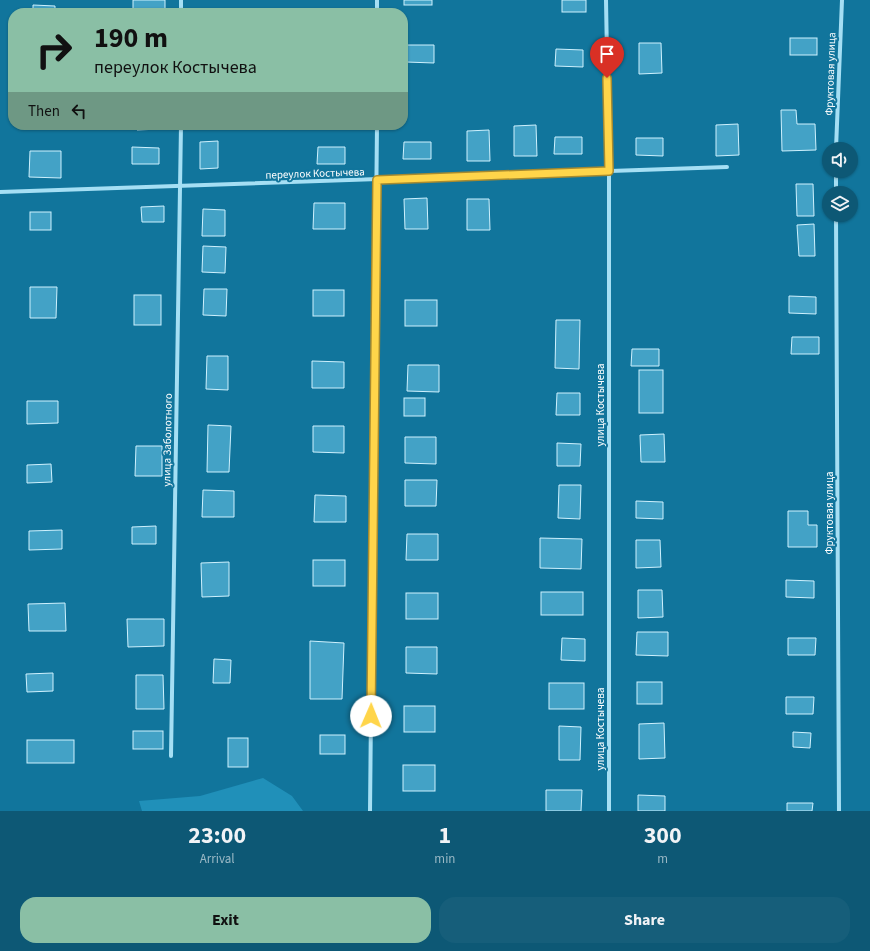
<!DOCTYPE html>
<html lang="en">
<head>
<meta charset="utf-8">
<style>
  body { margin:0; font-family:"Source Sans 3",sans-serif; background:#165e7a; color:#f1f3f6; height:100vh; display:flex; flex-direction:column; font-size:15px; white-space:nowrap }
  * { box-sizing:border-box; margin:0 }
  p { font-size:13px; color:#9ab8c5 }
  .icon { flex:none; width:22px; height:22px; fill:none; stroke:currentColor; stroke-width:2; stroke-linecap:round; stroke-linejoin:round }
  .map { position:relative; height:811px; overflow:hidden }
  .side { display:flex; flex-direction:column; background:#0d5875; flex:1 }
  .side>* { flex:none }
  .guide { position:absolute; left:8px; top:8px; width:400px; height:122px; border-radius:16px; box-shadow:0 1px 3px #0004; background:#8abfa5; color:#111; overflow:hidden }
  .fabs { position:absolute; left:822px; top:142px; display:grid; gap:8px }
  .fabs a { display:grid; place-items:center; width:36px; height:36px; border-radius:50%; background:#0d5875; box-shadow:0 1px 3px #0004; font-size:20px }
  .pin { position:absolute; display:grid; place-items:center; width:34px; height:34px; color:#fff; margin:-41px -17px; border-radius:50% 50% 50% 0; rotate:-45deg; box-shadow:0 0 4px #0007 }
  .pin .icon { rotate:45deg }
  .me { position:absolute; width:44px; margin:-22px; rotate:1deg; stroke-linejoin:round; filter:drop-shadow(0 0 3px #0008) }
  .turn { display:flex; align-items:center; gap:14px; height:84px; padding:0 20px; font-size:18px }
  .turn .icon { width:52px; height:52px; stroke-width:2.5 }
  .turn b { display:block; font-size:28px; line-height:34px }
  .then { display:flex; align-items:center; height:38px; padding:0 20px; background:#0003; gap:8px; font-size:15px }
  .eta { display:flex; justify-content:space-evenly; align-items:center; height:68px; text-align:center }
  .eta b { font-size:24px; font-weight:700; line-height:28px }
  .button { display:flex; gap:8px; margin-top:auto; padding:8px 20px }
  .button a { flex:1; height:46px; border-radius:16px; background:#8abfa5; color:#111; font-size:16px; font-weight:700; line-height:46px; text-align:center }
  .button a+a { background:#165e7a; color:#f1f3f6 }
  .map>svg:first-child { display:block }
  .green { fill:#2090b9 }
  .building { fill:#43a2c6; stroke:#cef1fe }
  .lines { fill:none; stroke-linecap:round; stroke-linejoin:round }
  .minor { stroke:#a5dff4; stroke-width:4 }
  .route-casing { stroke:#a68a30; stroke-width:10 }
  .route { stroke:#ffd54a; stroke-width:7 }
  .labels { text-anchor:middle; stroke-width:4; stroke-linejoin:round; paint-order:stroke }
  .street-label { font-size:11px; fill:#fff; stroke:#11759c }
</style>
</head>
<body>
<div class="map">
<svg width="870" height="811" viewBox="0 0 870 811">
  <rect width="100%" height="100%" fill="#11759c"/>
  <polygon class="green" points="263,778 292,796 303,811 142,811 139,801 200,796"/>
  <g class="building">
    <rect x="133" y="0" width="32" height="13"/>
    <rect x="404" y="0" width="28" height="5"/>
    <rect x="562" y="0" width="24" height="12"/>
    <polygon points="33,5 55,6 55,13 33,13"/>
    <rect x="790" y="38" width="27" height="17"/>
    <polygon points="639,43 661,43 662,73 639,74"/>
    <polygon points="407,45 434,45 434,63 406,62"/>
    <polygon points="556,49 583,50 583,67 555,66"/>
    <polygon points="781,110 796,110 797,124 815,124 816,150 782,151"/>
    <polygon points="738,124 739,155 716,156 716,125"/>
    <polygon points="137,125 160,125 160,129 137,130"/>
    <polygon points="536,125 537,156 514,156 514,126"/>
    <polygon points="489,130 490,161 467,161 467,131"/>
    <polygon points="555,137 582,137 582,154 554,154"/>
    <polygon points="636,138 663,138 663,156 636,155"/>
    <polygon points="218,141 218,168 200,169 200,142"/>
    <polygon points="404,142 431,142 431,159 403,159"/>
    <polygon points="132,147 159,148 159,164 132,164"/>
    <polygon points="318,147 345,147 345,164 317,164"/>
    <polygon points="30,151 61,151 61,178 29,177"/>
    <polygon points="796,184 813,184 814,216 797,216"/>
    <polygon points="427,198 428,229 405,229 404,199"/>
    <polygon points="467,199 489,199 490,230 467,230"/>
    <polygon points="314,203 345,203 345,229 313,229"/>
    <polygon points="164,206 164,222 142,222 141,207"/>
    <polygon points="203,209 225,210 225,236 202,236"/>
    <rect x="30" y="212" width="21" height="18"/>
    <polygon points="814,224 815,256 799,256 797,225"/>
    <polygon points="203,246 226,247 225,273 202,272"/>
    <polygon points="30,287 57,287 56,318 30,318"/>
    <polygon points="204,289 227,289 226,316 203,315"/>
    <rect x="313" y="290" width="31" height="26"/>
    <rect x="134" y="295" width="27" height="30"/>
    <polygon points="789,296 816,297 816,314 789,313"/>
    <rect x="405" y="300" width="32" height="26"/>
    <polygon points="556,320 580,320 579,369 555,368"/>
    <polygon points="792,337 819,337 819,354 791,354"/>
    <polygon points="632,349 659,349 659,366 631,366"/>
    <polygon points="207,356 228,356 228,390 206,389"/>
    <polygon points="312,361 344,362 344,388 312,388"/>
    <polygon points="408,365 439,365 439,392 407,391"/>
    <rect x="639" y="370" width="24" height="43"/>
    <polygon points="557,393 580,393 580,415 556,415"/>
    <rect x="404" y="398" width="21" height="18"/>
    <polygon points="27,401 58,401 58,423 27,424"/>
    <polygon points="208,425 231,426 229,472 207,472"/>
    <polygon points="313,426 344,426 344,453 313,452"/>
    <polygon points="664,434 665,462 641,462 640,435"/>
    <polygon points="405,437 436,437 436,464 405,463"/>
    <polygon points="557,443 581,444 580,466 557,466"/>
    <polygon points="136,446 162,446 162,476 135,476"/>
    <polygon points="51,464 52,482 27,483 27,465"/>
    <polygon points="405,480 437,480 436,506 405,506"/>
    <polygon points="559,485 581,485 580,519 558,518"/>
    <polygon points="203,490 234,491 234,517 202,517"/>
    <polygon points="315,495 346,496 346,522 314,522"/>
    <polygon points="636,501 663,502 663,519 636,518"/>
    <polygon points="788,511 808,511 808,525 817,525 817,547 788,547"/>
    <polygon points="156,526 156,544 132,544 132,527"/>
    <polygon points="62,530 62,549 29,550 29,531"/>
    <polygon points="407,534 438,534 438,560 406,560"/>
    <polygon points="540,538 582,539 581,569 540,568"/>
    <polygon points="636,540 660,540 661,567 636,568"/>
    <rect x="313" y="560" width="32" height="26"/>
    <polygon points="229,562 229,596 202,597 201,563"/>
    <polygon points="786,580 814,581 814,598 786,597"/>
    <polygon points="638,590 662,590 663,617 638,618"/>
    <rect x="541" y="592" width="42" height="23"/>
    <rect x="406" y="593" width="32" height="26"/>
    <polygon points="65,603 66,631 29,631 28,604"/>
    <polygon points="127,619 164,619 164,646 128,647"/>
    <polygon points="637,632 668,632 668,656 636,655"/>
    <polygon points="562,638 585,639 585,661 561,660"/>
    <polygon points="788,638 816,638 815,655 788,655"/>
    <polygon points="310,641 344,643 342,699 310,699"/>
    <polygon points="406,647 437,647 437,674 406,673"/>
    <polygon points="214,659 231,660 230,683 213,683"/>
    <polygon points="53,673 53,691 27,692 26,674"/>
    <polygon points="136,675 163,675 164,709 136,709"/>
    <rect x="637" y="682" width="25" height="22"/>
    <rect x="549" y="683" width="35" height="26"/>
    <polygon points="786,697 814,697 813,714 786,714"/>
    <rect x="404" y="706" width="31" height="26"/>
    <polygon points="664,723 665,758 639,759 639,724"/>
    <polygon points="559,726 581,727 580,760 559,760"/>
    <rect x="133" y="731" width="30" height="18"/>
    <polygon points="793,732 811,733 810,748 793,747"/>
    <rect x="320" y="735" width="25" height="19"/>
    <rect x="228" y="738" width="20" height="29"/>
    <rect x="27" y="740" width="47" height="23"/>
    <rect x="403" y="765" width="32" height="26"/>
    <polygon points="546,790 582,790 581,811 546,811"/>
    <polygon points="638,795 665,796 665,811 638,811"/>
    <polygon points="787,803 813,803 812,811 787,811"/>
  </g>
  <g class="lines">
    <g class="minor">
      <polyline points="377,0 377,13"/>
      <polyline points="606,0 609,171 609,811"/>
      <polyline points="181,13 181,0"/>
      <polyline points="836,149 842,0"/>
      <polyline points="836,171 836,193"/>
      <polyline points="0,192 727,167"/>
      <polyline points="836,215 839,811"/>
      <polyline points="171,756 181,125"/>
      <polyline points="370,811 377,125"/>
    </g>
  </g>
  <g class="lines">
    <g class="route-casing">
      <polyline id="route" points="371,716 377,180 609,171 607,78"/>
    </g>
    <use href="#route" class="route"/>
  </g>
  <g class="labels">
    <g class="street-label">
      <text transform="translate(830 74) rotate(-88)" y="4">Фруктовая улица</text>
      <text transform="translate(315 173) rotate(-2)" y="4">переулок Костычева</text>
      <text transform="translate(600 405) rotate(-90)" y="4">улица Костычева</text>
      <text transform="translate(167 440) rotate(-89)" y="4">улица Заболотного</text>
      <text transform="translate(829 513) rotate(-90)" y="4">Фруктовая улица</text>
      <text transform="translate(600 729) rotate(-90)" y="4">улица Костычева</text>
    </g>
  </g>
</svg>
<div class="fabs">
<a><svg class="icon" aria-label="sound" viewBox="0 0 24 24"><path d="M4 9h4l5-4v14l-5-4H4zM17 9q2 3 0 6"/></svg></a>
<a><svg class="icon" aria-label="layers" viewBox="0 0 24 24"><path d="M12 4l9 5-9 5-9-5zM3 14l9 5 9-5"/></svg></a>
</div>
<div class="pin" style="left:607px;top:78px;background:#d93025"><svg class="icon" aria-label="arrive" viewBox="0 0 24 24"><path d="M6 21V4h12l-3 4 3 4H6"/></svg></div>
<svg class="me" style="left:371px;top:716px" viewBox="-20 -20 40 40"><circle r="19" fill="#fff"/><path d="M0-13L10 11 0 6-10 11z" fill="#ffd54a"/></svg>
<div class="guide">
<div class="turn"><svg class="icon" aria-label="right" viewBox="0 0 24 24"><path d="M7 20v-9h11M14 6l5 5-5 5"/></svg><div><b>190 m</b>переулок Костычева</div></div>
<div class="then">Then<svg class="icon" aria-label="left" viewBox="0 0 24 24"><path d="M17 20v-9H6M10 6l-5 5 5 5"/></svg></div>
</div>
</div>
<section class="side">
<div class="eta">
<div><b>23:00</b><p>Arrival</p></div>
<div><b>1</b><p>min</p></div>
<div><b>300</b><p>m</p></div>
</div>
<div class="button"><a>Exit</a><a>Share</a></div>
</section>
</body>
</html>
